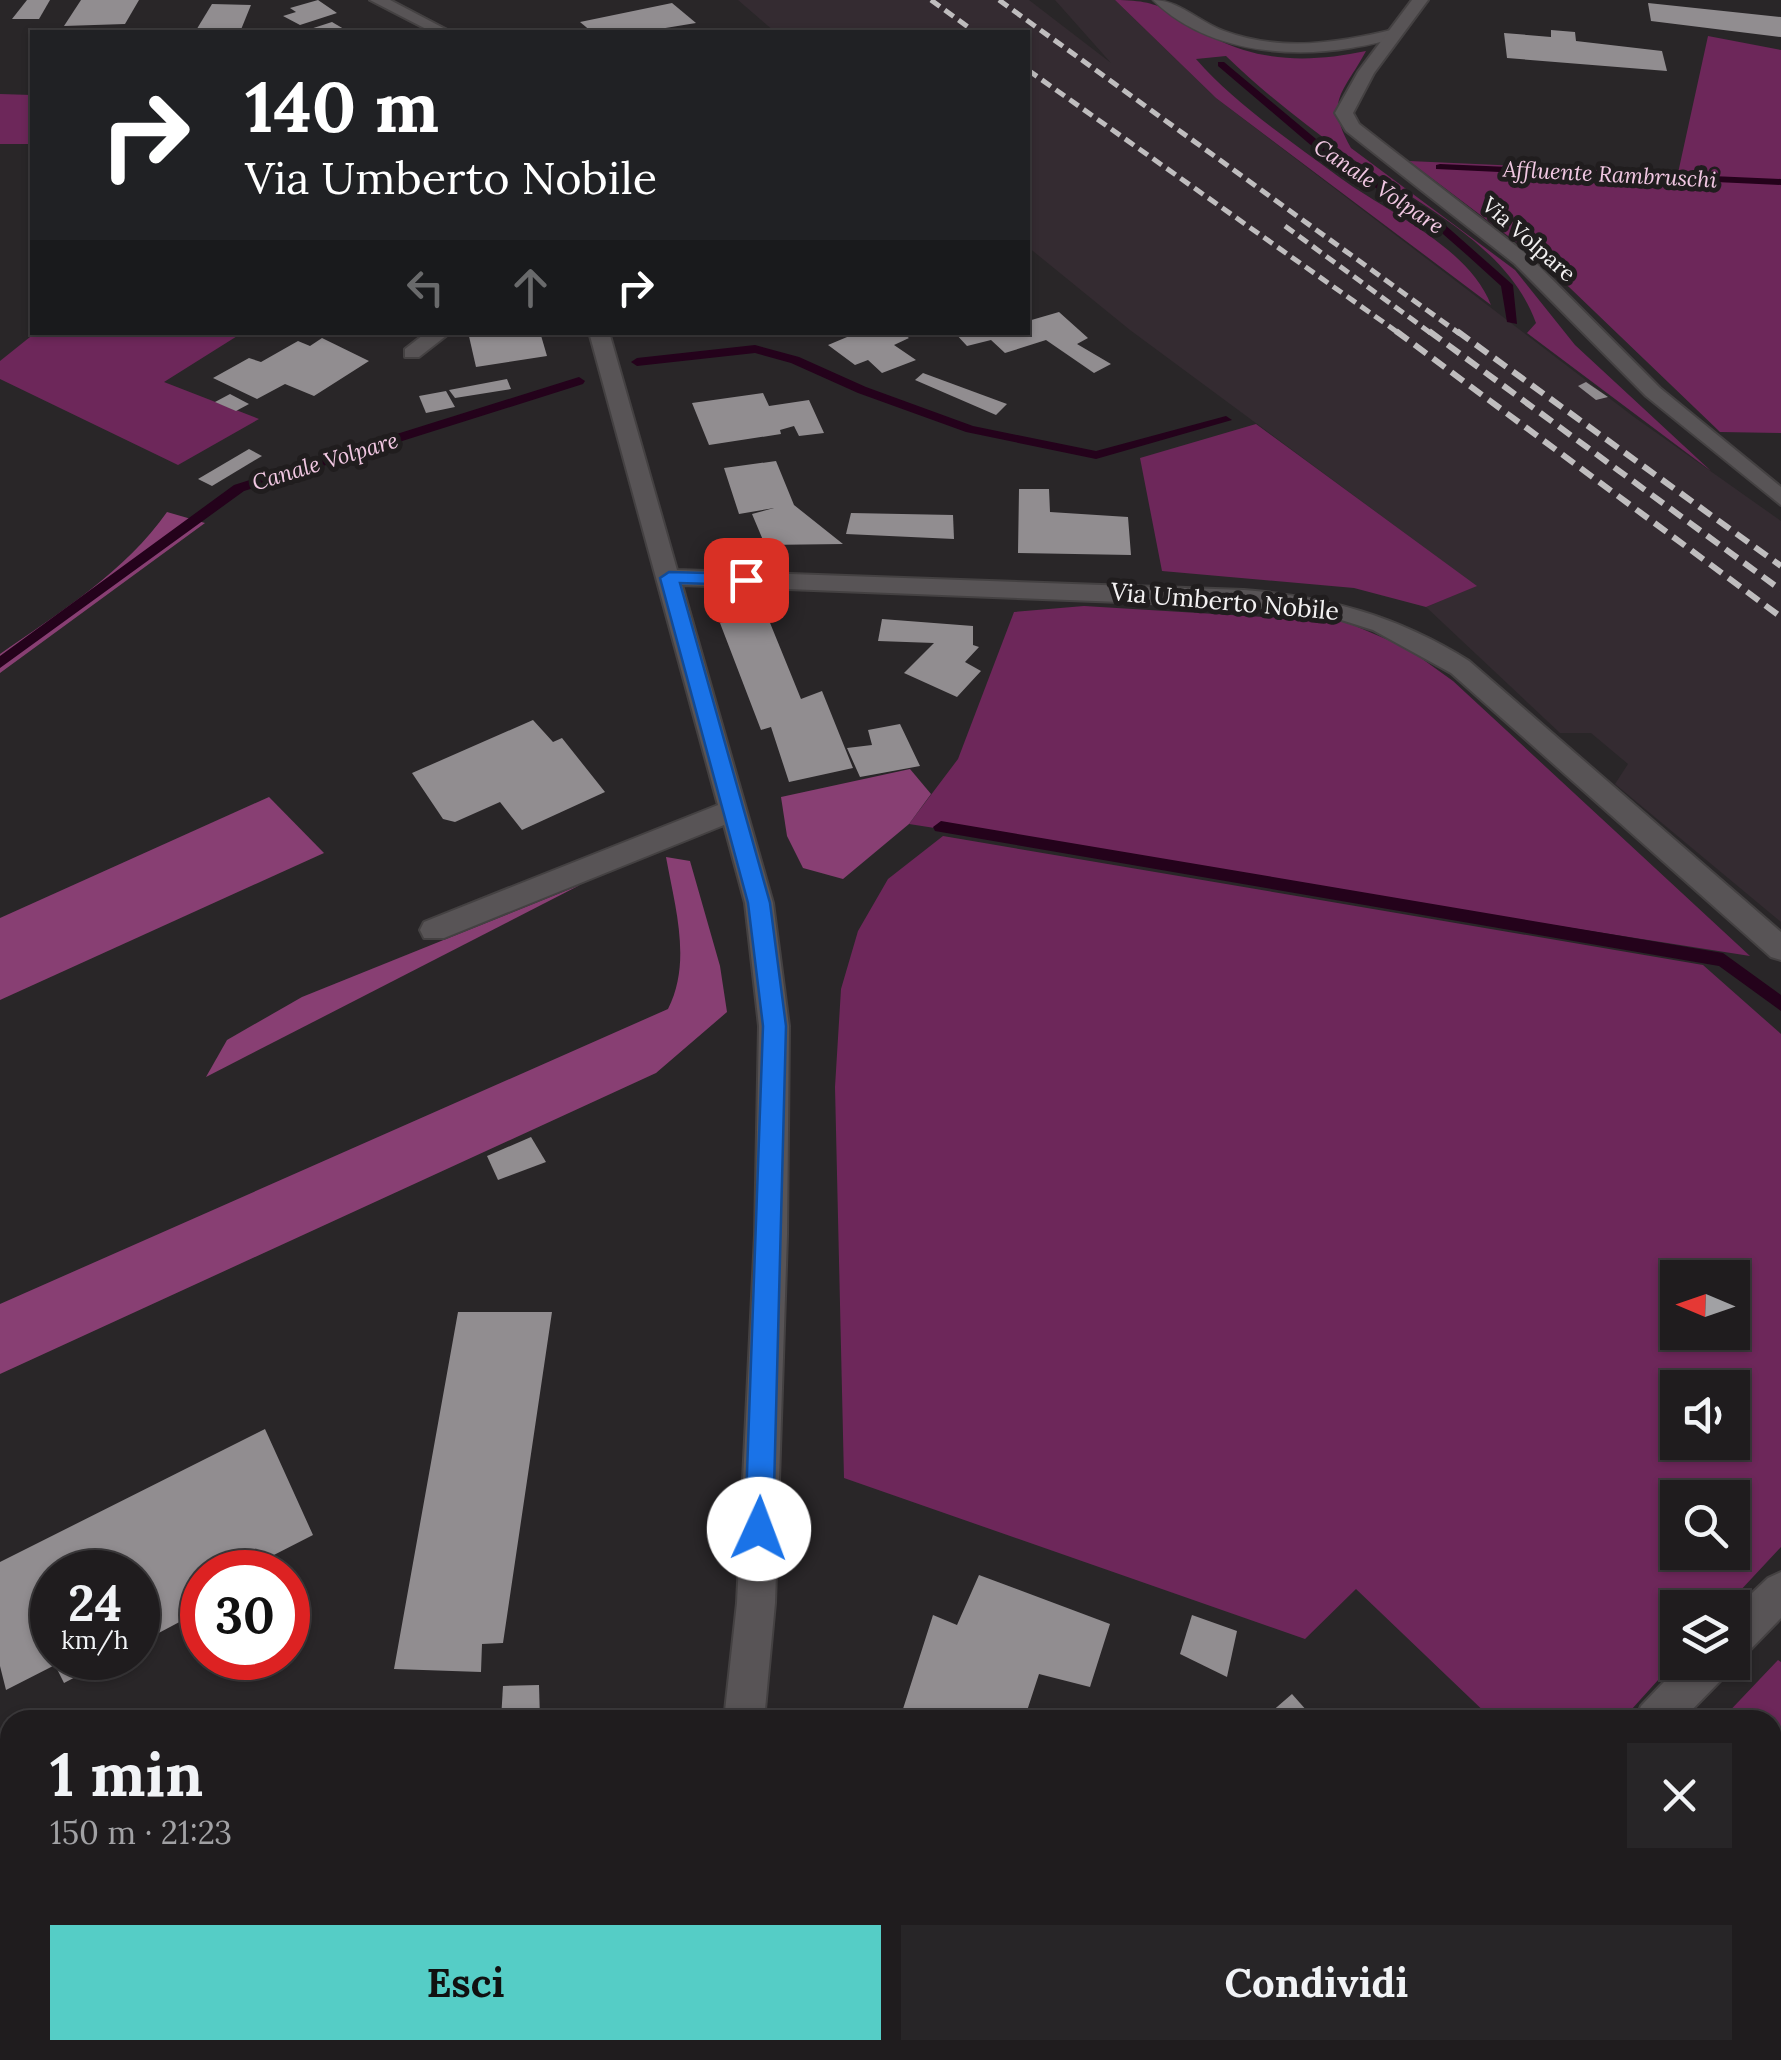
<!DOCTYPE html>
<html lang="it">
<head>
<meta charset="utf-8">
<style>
  body { margin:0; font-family:Lora,serif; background:#272527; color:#f1f3f6; height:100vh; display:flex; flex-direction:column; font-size:38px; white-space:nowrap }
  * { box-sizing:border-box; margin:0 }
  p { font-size:32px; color:#a1a1a4 }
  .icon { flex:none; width:55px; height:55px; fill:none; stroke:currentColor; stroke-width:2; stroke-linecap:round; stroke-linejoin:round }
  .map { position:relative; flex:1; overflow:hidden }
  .drawer { position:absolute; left:0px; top:1710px; width:1782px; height:350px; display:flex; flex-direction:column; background:#1f1c1e; border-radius:30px 30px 0 0; box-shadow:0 2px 8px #0004,0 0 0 2px #3c3a3c }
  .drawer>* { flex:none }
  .top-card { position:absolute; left:30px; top:30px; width:1000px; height:305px; border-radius:0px; box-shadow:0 2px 8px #0004,0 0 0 2px #3c3a3c; background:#202124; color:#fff; overflow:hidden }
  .needle { width:65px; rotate:272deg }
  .fabs { position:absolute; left:1660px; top:1260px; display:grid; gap:20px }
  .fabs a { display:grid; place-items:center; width:90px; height:90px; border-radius:0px; background:#1f1c1e; box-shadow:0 2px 8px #0004,0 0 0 2px #3c3a3c; font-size:50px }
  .speed { position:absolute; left:30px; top:1550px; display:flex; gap:20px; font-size:50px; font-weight:700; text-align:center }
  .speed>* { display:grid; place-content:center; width:130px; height:130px; border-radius:50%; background:#1f1c1e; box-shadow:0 2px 8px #0004,0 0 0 2px #3c3a3c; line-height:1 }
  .speed small { font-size:25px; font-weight:400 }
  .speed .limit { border:15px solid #d22; background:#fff; color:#111 }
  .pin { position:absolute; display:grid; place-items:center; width:85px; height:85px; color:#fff; margin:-42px; border-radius:20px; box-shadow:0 5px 15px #0006 }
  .me { position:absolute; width:110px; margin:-55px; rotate:2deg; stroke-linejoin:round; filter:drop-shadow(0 0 8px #0008) }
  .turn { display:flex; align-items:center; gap:35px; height:210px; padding:0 50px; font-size:45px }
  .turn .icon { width:130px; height:130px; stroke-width:2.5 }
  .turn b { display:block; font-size:70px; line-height:85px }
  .lanes { display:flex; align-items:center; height:95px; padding:0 50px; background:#0003; justify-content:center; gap:50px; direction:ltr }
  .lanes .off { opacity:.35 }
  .round { display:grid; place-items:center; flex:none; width:105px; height:105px; border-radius:0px; background:#272527 }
  .headline { display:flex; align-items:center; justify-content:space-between; height:170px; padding:0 50px }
  h1 { font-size:60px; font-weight:700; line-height:75px }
  .action { display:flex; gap:20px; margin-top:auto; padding:20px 50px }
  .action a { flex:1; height:115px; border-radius:0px; background:#55cdc6; color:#111; font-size:40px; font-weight:700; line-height:115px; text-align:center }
  .action a+a { background:#272527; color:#f1f3f6 }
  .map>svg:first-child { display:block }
  .built { fill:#342b31 }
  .green { fill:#6d275a; fill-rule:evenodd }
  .forest { fill:#883f73 }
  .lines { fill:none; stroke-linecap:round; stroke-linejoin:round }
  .stream { fill:#24021b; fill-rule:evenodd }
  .building { fill:#918d90 }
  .lane-casing { stroke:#444142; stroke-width:3 }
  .street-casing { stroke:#444142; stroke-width:4 }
  .lane { fill:#585456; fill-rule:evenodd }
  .street { fill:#585456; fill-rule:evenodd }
  .rail-far1 { stroke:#bfbdbe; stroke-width:5; stroke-dasharray:11 6; stroke-linecap:butt }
  .rail { stroke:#bfbdbe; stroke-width:6; stroke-dasharray:15 8; stroke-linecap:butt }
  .route { fill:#1a73e8; stroke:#114b97; stroke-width:2.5 }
  .labels { text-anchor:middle; stroke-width:10; stroke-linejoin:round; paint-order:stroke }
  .far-water-label { font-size:22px; font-style:italic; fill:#f2c8e3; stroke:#201d1e }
  .far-street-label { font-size:22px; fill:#f3f1f2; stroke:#201d1e }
  .street-label { font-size:25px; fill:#f3f1f2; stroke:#201d1e }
</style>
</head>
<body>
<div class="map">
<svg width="1781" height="2060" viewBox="0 0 1781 2060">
  <rect width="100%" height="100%" fill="#292628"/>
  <polygon class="built" points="738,0 1029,0 1111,63 1055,0 1115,0 1216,98 1634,417 1781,521 1781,922 1615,784 1628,764 1591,733 1560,733 1426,607 1476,586 1130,330 1028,247 1028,32 775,32"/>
  <g class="green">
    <path d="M 1115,0 C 1169,0 1170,16 1214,38 C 1263,63 1314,62 1366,51 C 1343,94 1324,100 1351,148 L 1515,270 L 1575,345 L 1711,471 L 1527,333 L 1536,323 C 1507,242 1410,200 1344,153 C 1303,123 1262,91 1226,56 L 1196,59 C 1235,104 1291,141 1339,177 C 1388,213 1468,246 1491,305 L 1216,98 Z"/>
    <polygon points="1708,36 1781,50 1781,433 1720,432 1544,263 1409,161 1678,173"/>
    <polygon points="0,94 32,95 32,144 0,144"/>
    <polygon points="35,333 242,333 164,382 259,419 178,465 0,379 0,361"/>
    <polygon points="1256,424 1477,586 1426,607 1354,588 1162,571 1140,458"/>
    <polygon points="1084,606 1346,622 1407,648 1453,681 1750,956 909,824 958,759 1014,612"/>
    <path d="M 943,836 L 1703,965 L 1781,1034 L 1781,1547 L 1725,1607 L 1678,1608 L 1677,1659 L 1622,1720 L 1493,1720 L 1356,1589 L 1305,1639 L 844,1478 L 835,1087 L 841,989 L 858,931 L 888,879 ZM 1678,1278 L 1732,1278 L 1732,1332 L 1678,1332 ZM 1678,1388 L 1732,1388 L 1732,1442 L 1678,1442 ZM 1678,1498 L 1732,1498 L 1732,1552 L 1678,1552 Z"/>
    <polygon points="1778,1660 1781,1662 1781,1988 1772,1981 1772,1720 1721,1720"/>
  </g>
  <g class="forest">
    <path d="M 167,512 L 205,523 L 0,673 L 0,654 C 59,613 126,571 167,512 Z"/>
    <polygon points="910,769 931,794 909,824 843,879 803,868 787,836 781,797"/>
    <polygon points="269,797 324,853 0,1000 0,918"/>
    <path d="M 666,857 L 690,861 L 720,966 L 727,1012 L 656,1073 L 0,1374 L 0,1304 L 668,1009 C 692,962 675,907 666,857 Z"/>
    <polygon points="580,885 206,1077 227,1040 302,997"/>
  </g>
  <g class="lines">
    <g class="stream">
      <polygon points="1218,62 1224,62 1328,149 1435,216 1513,285 1517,324 1507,322 1501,286 1468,256 1427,220 1320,153 1218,66"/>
      <polygon points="1440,164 1781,179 1781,185 1436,169 1436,165"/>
      <polygon points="755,345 799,357 866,387 973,426 1096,451 1226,416 1232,420 1096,459 966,432 858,393 791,363 755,353 637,366 631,362 637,358"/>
      <polygon points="579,377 585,381 583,384 244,491 0,668 0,656 234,485"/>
      <polygon points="941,821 1723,953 1781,995 1781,1011 1719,966 935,831 933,827"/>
    </g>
  </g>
  <g class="building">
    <polygon points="27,0 50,0 39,19 12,19"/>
    <polygon points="81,0 139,0 125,24 64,26"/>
    <polygon points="318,0 337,13 300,25 283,16 296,12 290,8"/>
    <polygon points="672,3 696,23 641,32 592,32 580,22"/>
    <polygon points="1648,3 1781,17 1781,37 1651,21"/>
    <polygon points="212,4 251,5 240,32 195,32"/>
    <polygon points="332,22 349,32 301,32"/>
    <polygon points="1551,30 1575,32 1576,41 1662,51 1667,71 1507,58 1504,33 1551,37"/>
    <polygon points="1059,312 1088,338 1077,344 1111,364 1094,373 1046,340 1005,353 991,340 967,346 954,332 1028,332 1028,321"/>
    <polygon points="468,332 540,332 547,356 476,367"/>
    <polygon points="859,332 901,332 909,338 894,345 916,360 882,373 868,360 855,365 828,345"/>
    <polygon points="322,338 369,361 314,396 285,384 257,399 213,378 249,358 261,362 298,341 310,346"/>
    <polygon points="923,373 1007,404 996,415 915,380"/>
    <polygon points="507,379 511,389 455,398 449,390"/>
    <polygon points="1586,382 1608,397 1596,400 1578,386"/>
    <polygon points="446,391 455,407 426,413 419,396"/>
    <polygon points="763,393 769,406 809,400 824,433 799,436 794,426 780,430 781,434 709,445 692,403"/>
    <polygon points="230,394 249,404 236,411 215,402"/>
    <polygon points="249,449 262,456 212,486 198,479"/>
    <polygon points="776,461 794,505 843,544 765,545 752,514 774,508 739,514 724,468"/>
    <polygon points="1019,489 1049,489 1050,512 1128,517 1131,555 1018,553"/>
    <polygon points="851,513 953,515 954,539 846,534"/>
    <polygon points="766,613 801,699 822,691 853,768 789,782 771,727 761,730 720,623"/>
    <polygon points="882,619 973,626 973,645 979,647 965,662 981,671 957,697 904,673 934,643 878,641"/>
    <polygon points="533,720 553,742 562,738 605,792 522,830 500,802 455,822 443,819 412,773"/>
    <polygon points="900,724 920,766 860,777 847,748 872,745 868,730"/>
    <polygon points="531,1137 546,1162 498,1180 487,1156"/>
    <polygon points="458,1312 552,1312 503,1643 482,1644 481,1672 394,1669"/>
    <polygon points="265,1429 313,1535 266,1559 269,1572 202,1572 202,1610 138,1644 138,1572 52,1572 52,1658 112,1658 64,1683 55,1665 6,1690 0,1666 0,1562"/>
    <polygon points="979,1575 1110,1624 1090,1687 1039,1674 1024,1720 924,1720 902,1712 933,1615 957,1625"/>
    <polygon points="1192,1615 1237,1631 1227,1677 1180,1654"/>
    <polygon points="539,1685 540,1720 501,1720 503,1686"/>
    <polygon points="1292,1694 1315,1720 1262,1720"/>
    <polygon points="10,1791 10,2045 0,2051 0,1796"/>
    <polygon points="388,2050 423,2050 421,2060 387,2060"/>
  </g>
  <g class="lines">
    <g class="lane-casing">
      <path id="lane" d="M 1153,0 C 1179,0 1199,22 1224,31 C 1281,52 1338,43 1395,29 L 1402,33 C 1389,42 1367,45 1351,48 C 1284,59 1204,50 1153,0 Z"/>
    </g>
    <g class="street-casing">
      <g id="street">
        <polygon points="370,0 390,0 451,32 432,32"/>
        <polygon points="1412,0 1428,0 1374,73 1353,113 1359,124 1529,256 1660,388 1781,487 1781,505 1646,396 1515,264 1346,131 1335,113 1358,72"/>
        <polygon points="427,332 451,332 419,357 405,357 405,349"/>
        <path d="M 589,332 L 609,332 L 677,570 L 1244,590 C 1328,597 1397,616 1469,661 L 1781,932 L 1781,960 L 1771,957 L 1451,673 L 1373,630 L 1332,617 L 1276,608 L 682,585 L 773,903 L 789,1026 L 787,1235 L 775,1603 L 764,1720 L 724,1720 L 737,1603 L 755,1235 L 759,1026 L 745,903 L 724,825 L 444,938 L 424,938 L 420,930 L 424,922 L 718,805 Z"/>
        <polygon points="1781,1572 1781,1618 1746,1654 1732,1659 1732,1612 1768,1578"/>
        <polygon points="1683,1662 1730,1662 1725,1676 1682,1720 1635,1720 1641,1706"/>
        <polygon points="674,2050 718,2050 716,2060 672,2060"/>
        <polygon points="1295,2050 1344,2050 1348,2060 1299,2060"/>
      </g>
    </g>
    <use href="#lane" class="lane"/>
    <use href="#street" class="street"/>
    <g class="rail-far1">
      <polyline points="931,0 975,32"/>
      <polyline points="999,0 1460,334"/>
      <polyline points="1028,70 1400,334"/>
      <polyline points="1285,226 1432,334"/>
    </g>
    <g class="rail">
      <polyline points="1396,331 1781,617"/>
      <polyline points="1429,331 1781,590"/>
      <polyline points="1457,331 1781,566"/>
    </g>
  </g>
  <polygon class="route" points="669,572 746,574 755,580 746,585 680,583 770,903 786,1026 773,1529 769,1539 759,1543 749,1539 745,1529 763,1026 748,903 660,578"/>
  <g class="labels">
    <g class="far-water-label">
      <text transform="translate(1610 174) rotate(3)" y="8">Affluente Rambruschi</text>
      <text transform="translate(1379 186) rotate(34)" y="8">Canale Volpare</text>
      <text transform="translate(325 461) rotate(-17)" y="8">Canale Volpare</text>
    </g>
    <g class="far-street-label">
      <text transform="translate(1529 239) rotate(41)" y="8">Via Volpare</text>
    </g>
    <g class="street-label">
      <text transform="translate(1225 601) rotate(5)" y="9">Via Umberto Nobile</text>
    </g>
  </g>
</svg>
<div class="fabs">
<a><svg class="needle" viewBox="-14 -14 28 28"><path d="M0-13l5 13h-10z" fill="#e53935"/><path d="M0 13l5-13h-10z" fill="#a1a1a4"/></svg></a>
<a><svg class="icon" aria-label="sound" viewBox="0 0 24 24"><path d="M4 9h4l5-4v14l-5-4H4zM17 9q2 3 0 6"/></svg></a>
<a><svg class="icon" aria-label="search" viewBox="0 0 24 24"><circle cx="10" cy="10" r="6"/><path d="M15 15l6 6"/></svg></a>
<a><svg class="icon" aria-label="layers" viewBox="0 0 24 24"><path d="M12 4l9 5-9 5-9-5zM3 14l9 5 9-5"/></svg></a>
</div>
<div class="speed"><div>24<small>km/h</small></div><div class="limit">30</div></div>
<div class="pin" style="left:746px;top:580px;background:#d93025"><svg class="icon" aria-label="arrive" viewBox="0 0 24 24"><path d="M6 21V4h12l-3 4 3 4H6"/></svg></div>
<svg class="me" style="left:759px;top:1529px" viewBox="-20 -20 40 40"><circle r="19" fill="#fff"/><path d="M0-13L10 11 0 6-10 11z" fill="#1a73e8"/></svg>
<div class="top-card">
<div class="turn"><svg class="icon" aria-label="right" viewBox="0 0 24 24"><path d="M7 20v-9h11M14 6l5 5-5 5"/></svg><div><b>140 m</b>Via Umberto Nobile</div></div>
<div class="lanes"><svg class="icon off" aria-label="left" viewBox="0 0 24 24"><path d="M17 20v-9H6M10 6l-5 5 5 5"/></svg><svg class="icon off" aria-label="ahead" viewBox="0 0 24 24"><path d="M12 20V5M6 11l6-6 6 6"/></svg><svg class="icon" aria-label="right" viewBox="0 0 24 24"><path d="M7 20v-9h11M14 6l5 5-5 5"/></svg></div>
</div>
<section class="drawer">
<div class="headline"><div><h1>1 min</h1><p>150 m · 21:23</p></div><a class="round"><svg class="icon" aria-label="close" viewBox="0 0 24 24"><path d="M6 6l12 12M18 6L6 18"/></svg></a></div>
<div class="action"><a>Esci</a><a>Condividi</a></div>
</section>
</div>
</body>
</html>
